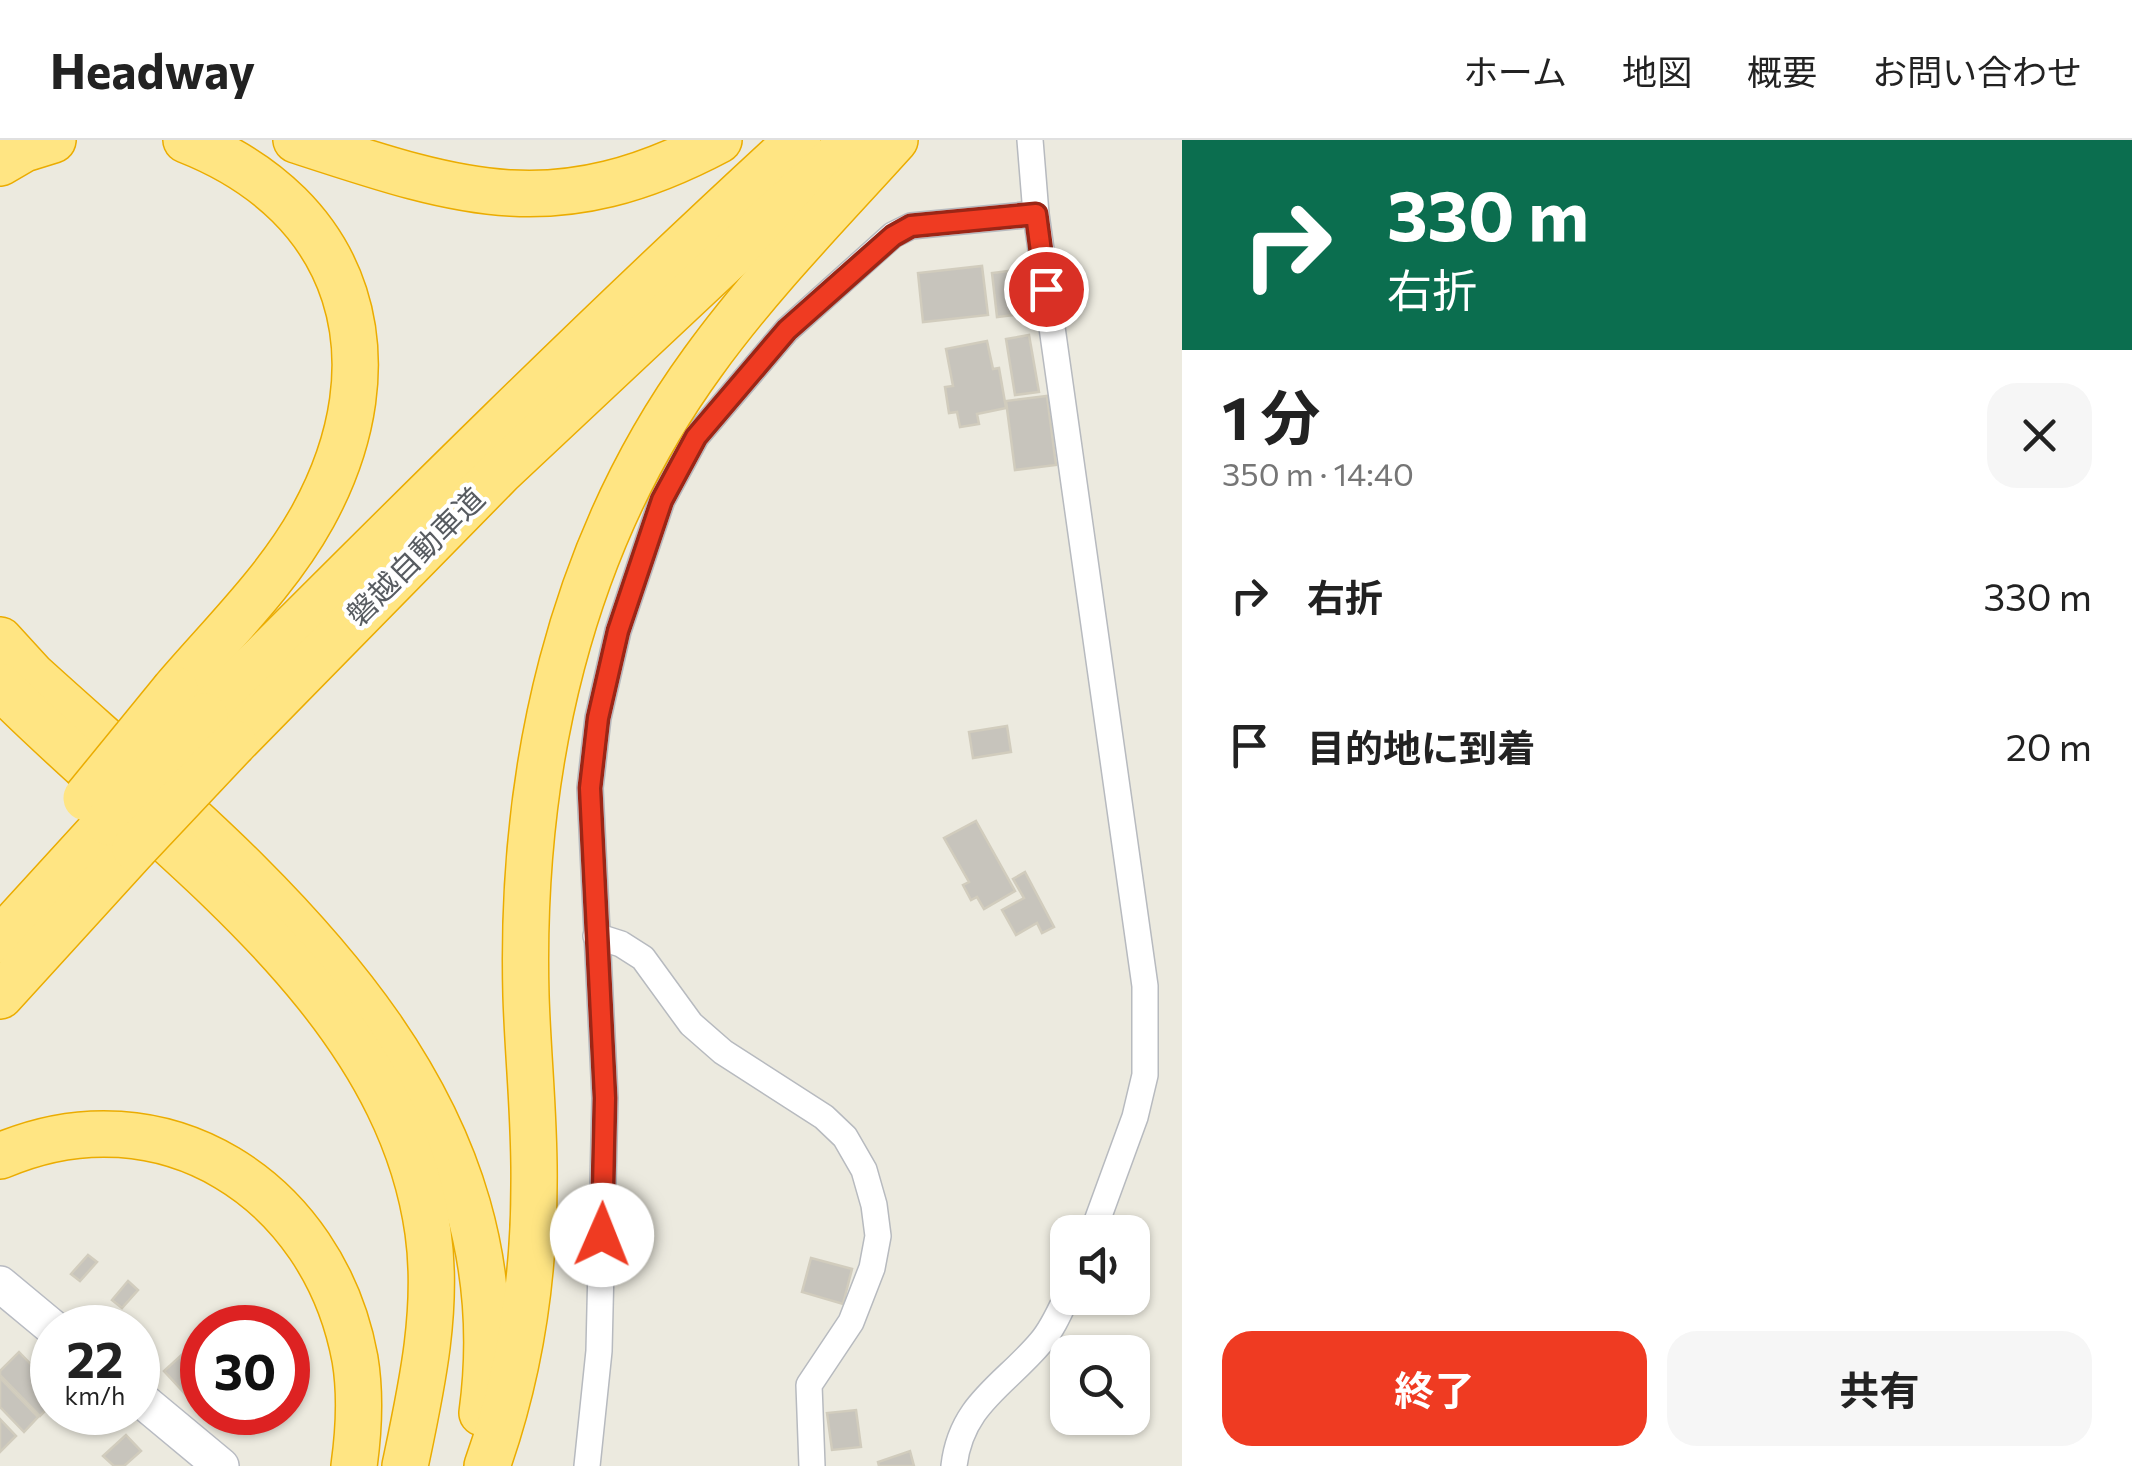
<!DOCTYPE html>
<html lang="ja">
<head>
<meta charset="utf-8">
<style>
  body { margin:0; font-family:Commissioner,"Noto Sans JP",sans-serif; background:#f6f6f6; color:#222; height:100vh; display:flex; flex-direction:column; font-size:38px; white-space:nowrap }
  * { box-sizing:border-box; margin:0 }
  p { font-size:32px; color:#767676 }
  .icon { flex:none; width:55px; height:55px; fill:none; stroke:currentColor; stroke-width:2; stroke-linecap:round; stroke-linejoin:round }
  .map { position:relative; flex:1; overflow:hidden }
  .details { display:flex; flex-direction:column; background:#fff; width:950px }
  .details>* { flex:none }
  .hud { background:#0b6e4f; color:#fff; overflow:hidden }
  .controls { position:absolute; left:1050px; top:1075px; display:grid; gap:20px }
  .controls a { display:grid; place-items:center; width:100px; height:100px; border-radius:20px; background:#fff; box-shadow:0 2px 8px #0004; font-size:50px }
  .speed { position:absolute; left:30px; top:1165px; display:flex; gap:20px; font-size:50px; font-weight:700; text-align:center }
  .speed>* { display:grid; place-content:center; width:130px; height:130px; border-radius:50%; background:#fff; box-shadow:0 2px 8px #0004; line-height:1 }
  .speed small { font-size:25px; font-weight:400 }
  .speed .limit { border:15px solid #d22; background:#fff; color:#111 }
  .pin { position:absolute; display:grid; place-items:center; width:85px; height:85px; color:#fff; margin:-42px; border:5px solid #fff; border-radius:50%; box-shadow:0 2px 10px #0007 }
  .me { position:absolute; width:110px; margin:-55px; rotate:1deg; stroke-linejoin:round; filter:drop-shadow(0 0 8px #0008) }
  .turn { display:flex; align-items:center; gap:35px; height:210px; padding:0 40px; font-size:45px }
  .turn .icon { width:130px; height:130px; stroke-width:2.5 }
  .turn b { display:block; font-size:70px; line-height:85px }
  .round { display:grid; place-items:center; flex:none; width:105px; height:105px; border-radius:30px; background:#f6f6f6 }
  .summary { display:flex; align-items:center; justify-content:space-between; height:170px; padding:0 40px }
  h1 { font-size:60px; font-weight:700; line-height:75px }
  .cta { display:flex; gap:20px; margin-top:auto; padding:20px 40px }
  .cta a { flex:1; height:115px; border-radius:30px; background:#ef3b22; color:#fff; font-size:40px; font-weight:700; line-height:115px; text-align:center }
  .cta a+a { background:#f6f6f6; color:#222 }
  ul { padding:0; list-style:none }
  li { display:flex; align-items:center; gap:30px; height:150px; padding:0 40px }
  li div { flex:1 }
  li b { display:block; font-size:38px }
  li em { font-style:normal }
  header { display:flex; align-items:center; gap:60px; box-sizing:border-box; height:140px; padding:0 50px; background:#fff; border-bottom:2px solid #e0e0e0 }
  header strong { font-size:48px }
  nav { display:flex; gap:55px; margin-inline-start:auto; font-size:35px }
  main { display:flex; flex:1; min-height:0 }
  .map>svg:first-child { display:block }
  .building { fill:#c7c4bc; stroke:#d1ccbd; stroke-width:2.5 }
  .lines { fill:none; stroke-linecap:round; stroke-linejoin:round }
  .street-casing { stroke:#b7babf; stroke-width:28 }
  .secondary-casing { stroke:#b8bbc2; stroke-width:38 }
  .highway-casing { stroke:#ebac00; stroke-width:48 }
  .street { stroke:#fff; stroke-width:25 }
  .secondary { stroke:#fff; stroke-width:35 }
  .highway { stroke:#ffe583; stroke-width:45 }
  .highway-bridge-casing { stroke:#ebac00; stroke-width:48; stroke-linecap:butt }
  .highway-bridge { stroke:#ffe583; stroke-width:45 }
  .route-casing { stroke:#9b2616; stroke-width:25 }
  .route { stroke:#ef3b22; stroke-width:18 }
  .labels { text-anchor:middle; stroke-width:8; stroke-linejoin:round; paint-order:stroke }
  .street-label { font-size:30px; fill:#585c61; stroke:#fff }
</style>
</head>
<body>
<header>
<strong>Headway</strong>
<nav><a>ホーム</a><a>地図</a><a>概要</a><a>お問い合わせ</a></nav>
</header>
<main>
<div class="map">
<svg width="1182" height="1326" viewBox="0 0 1182 1326">
  <rect width="100%" height="100%" fill="#eceadf"/>
  <g class="building">
    <polygon points="982,126 988,175 923,182 918,133"/>
    <polygon points="1017,130 1022,174 997,177 992,133"/>
    <polygon points="1029,195 1039,252 1015,255 1006,199"/>
    <polygon points="987,201 993,229 999,228 1006,268 977,274 979,284 960,287 957,272 949,273 945,247 953,246 946,209"/>
    <polygon points="1047,256 1056,325 1015,330 1006,261"/>
    <polygon points="1007,586 1011,612 973,618 969,592"/>
    <polygon points="976,681 1015,751 984,769 977,757 971,760 963,745 969,742 944,698"/>
    <polygon points="1025,732 1054,787 1042,793 1037,783 1016,795 1002,770 1024,758 1013,739"/>
    <polygon points="88,1115 97,1122 80,1141 71,1134"/>
    <polygon points="811,1118 852,1129 843,1164 802,1152"/>
    <polygon points="128,1141 138,1150 122,1168 112,1160"/>
    <polygon points="187,1210 199,1223 202,1220 202,1272 164,1231"/>
    <polygon points="19,1212 52,1246 52,1264 40,1276 0,1235 0,1231"/>
    <polygon points="0,1238 38,1277 24,1292 0,1267"/>
    <polygon points="856,1270 861,1307 832,1310 827,1273"/>
    <polygon points="0,1279 16,1296 0,1312"/>
    <polygon points="126,1295 141,1311 124,1326 114,1326 103,1316"/>
    <polygon points="910,1311 914,1326 879,1326 878,1322"/>
  </g>
  <g class="lines">
    <g class="street-casing">
      <g id="street">
        <polyline points="1030,0 1036,74 1145,846 1145,935 1135,977 1093,1092"/>
        <polyline points="596,796 621,804 643,818 691,884 723,912 824,977 845,997 864,1030 874,1065 878,1096 872,1128 851,1182 809,1245 812,1326"/>
        <polyline points="587,1326 599,1211 605,958 590,648 598,578 618,491 662,360 696,297 787,190 893,95 911,86 1036,74"/>
        <path d="M 954,1326 C 961,1264 1005,1245 1041,1202 C 1053,1188 1060,1171 1068,1154"/>
      </g>
    </g>
    <g class="secondary-casing">
      <g id="secondary">
        <polyline points="0,1144 53,1188"/>
        <polyline points="138,1257 221,1326"/>
      </g>
    </g>
    <g class="highway-casing">
      <g id="highway">
        <path d="M 296,0 C 461,54 555,87 719,0"/>
        <polyline points="0,23 24,9 53,0"/>
        <path d="M 0,500 L 32,535 C 250,733 527,940 482,1273"/>
        <path d="M 0,546 C 155,704 395,856 428,1092 C 439,1170 421,1250 405,1326"/>
        <path d="M 175,549 C 222,494 278,440 313,376 C 398,221 354,66 186,0"/>
        <path d="M 205,576 C 400,380 595,186 798,0"/>
        <polyline points="234,603 501,331 854,0"/>
        <polyline points="0,800 108,682"/>
        <polyline points="0,856 135,708"/>
        <path d="M 0,1016 C 163,946 324,1050 355,1219 C 361,1255 359,1290 354,1326"/>
        <path d="M 487,1326 C 519,1236 534,1140 534,1045 C 535,982 528,919 526,856 C 520,631 569,406 703,222 C 760,143 830,72 895,0"/>
      </g>
    </g>
    <use href="#street" class="street"/>
    <use href="#secondary" class="secondary"/>
    <use href="#highway" class="highway"/>
    <g class="highway-bridge-casing">
      <g id="highway-bridge">
        <polyline points="86,658 175,549"/>
        <polyline points="108,682 205,576"/>
        <polyline points="135,708 234,603"/>
      </g>
    </g>
    <use href="#highway-bridge" class="highway-bridge"/>
  </g>
  <g class="lines">
    <g class="route-casing">
      <polyline id="route" points="602,1095 605,958 590,648 598,578 618,491 662,360 696,297 787,190 893,96 911,86 1036,74 1046,149"/>
    </g>
    <use href="#route" class="route"/>
  </g>
  <g class="labels">
    <g class="street-label">
      <text transform="translate(416 417) rotate(-45)" y="10">磐越自動車道</text>
    </g>
  </g>
</svg>
<div class="controls">
<a><svg class="icon" aria-label="sound" viewBox="0 0 24 24"><path d="M4 9h4l5-4v14l-5-4H4zM17 9q2 3 0 6"/></svg></a>
<a><svg class="icon" aria-label="search" viewBox="0 0 24 24"><circle cx="10" cy="10" r="6"/><path d="M15 15l6 6"/></svg></a>
</div>
<div class="speed"><div>22<small>km/h</small></div><div class="limit">30</div></div>
<div class="pin" style="left:1046px;top:149px;background:#d93025"><svg class="icon" aria-label="arrive" viewBox="0 0 24 24"><path d="M6 21V4h12l-3 4 3 4H6"/></svg></div>
<svg class="me" style="left:602px;top:1095px" viewBox="-20 -20 40 40"><circle r="19" fill="#fff"/><path d="M0-13L10 11 0 6-10 11z" fill="#ef3b22"/></svg>
</div>
<section class="details">
<div class="hud">
<div class="turn"><svg class="icon" aria-label="right" viewBox="0 0 24 24"><path d="M7 20v-9h11M14 6l5 5-5 5"/></svg><div><b>330 m</b>右折</div></div>
</div>
<div class="summary"><div><h1>1 分</h1><p>350 m · 14:40</p></div><a class="round"><svg class="icon" aria-label="close" viewBox="0 0 24 24"><path d="M6 6l12 12M18 6L6 18"/></svg></a></div>
<ul>
<li><svg class="icon" aria-label="right" viewBox="0 0 24 24"><path d="M7 20v-9h11M14 6l5 5-5 5"/></svg><div><b>右折</b></div><em>330 m</em></li>
<li><svg class="icon" aria-label="arrive" viewBox="0 0 24 24"><path d="M6 21V4h12l-3 4 3 4H6"/></svg><div><b>目的地に到着</b></div><em>20 m</em></li>
</ul>
<div class="cta"><a>終了</a><a>共有</a></div>
</section>
</main>
</body>
</html>
